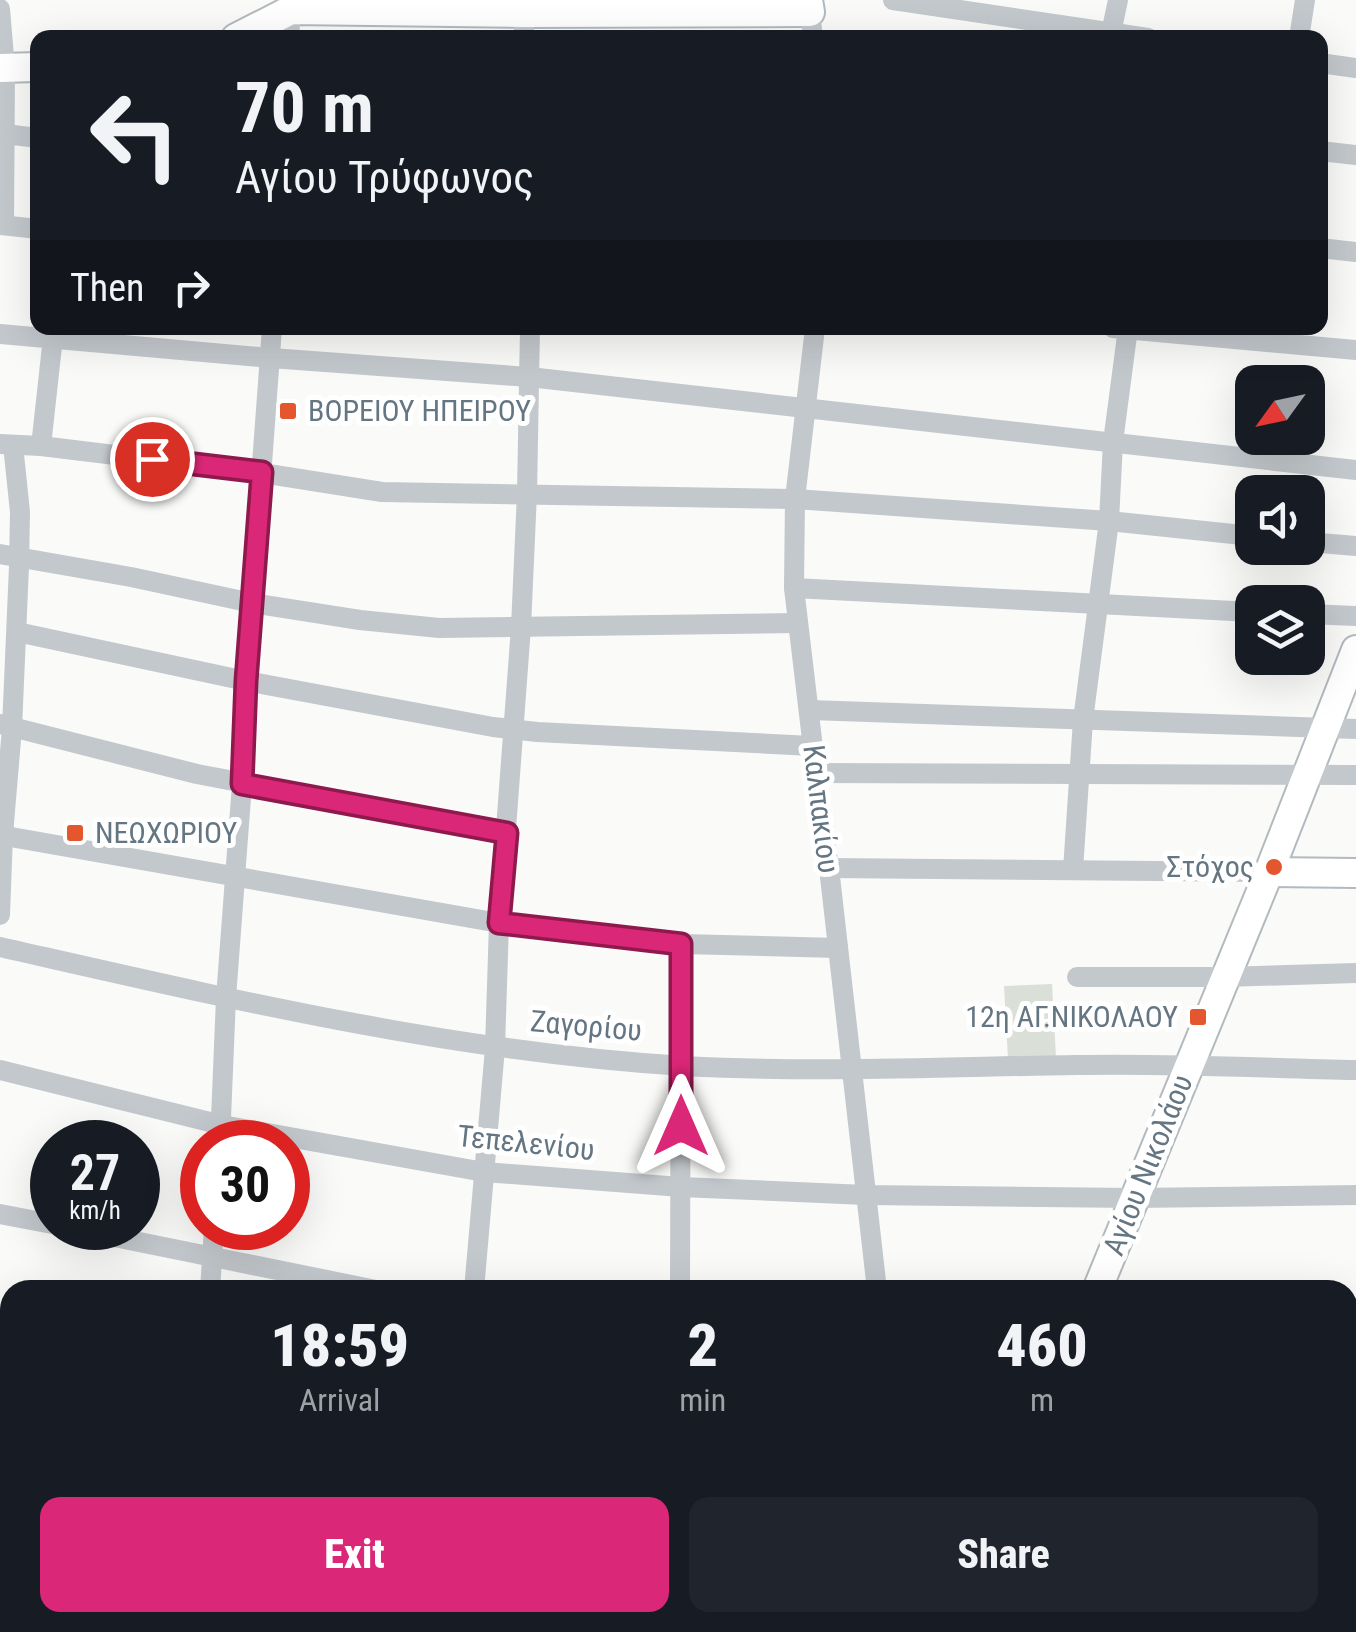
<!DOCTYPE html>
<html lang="en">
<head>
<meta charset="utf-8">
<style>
  body { margin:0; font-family:"Roboto Condensed",sans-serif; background:#20242c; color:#f1f3f6; height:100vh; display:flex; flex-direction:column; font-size:38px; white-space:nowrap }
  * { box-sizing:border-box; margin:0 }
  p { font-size:32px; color:#9ea1a6 }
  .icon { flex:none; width:55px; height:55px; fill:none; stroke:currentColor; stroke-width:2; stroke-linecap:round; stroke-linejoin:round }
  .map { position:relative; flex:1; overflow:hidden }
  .panel { position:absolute; left:0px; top:1280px; width:1358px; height:352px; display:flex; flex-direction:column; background:#171b24; border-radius:30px 30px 0 0; box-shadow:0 10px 40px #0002 }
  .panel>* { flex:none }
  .banner { position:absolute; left:30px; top:30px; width:1298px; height:305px; border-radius:20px; box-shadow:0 10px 40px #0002; background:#171b24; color:#f1f3f6; overflow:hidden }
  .needle { width:65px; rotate:237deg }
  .controls { position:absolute; left:1235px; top:365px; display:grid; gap:20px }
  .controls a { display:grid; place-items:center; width:90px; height:90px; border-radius:20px; background:#171b24; box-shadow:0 10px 40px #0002; font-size:50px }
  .speed { position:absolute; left:30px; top:1120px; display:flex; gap:20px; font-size:50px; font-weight:700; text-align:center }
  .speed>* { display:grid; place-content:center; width:130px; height:130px; border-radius:50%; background:#171b24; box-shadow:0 10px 40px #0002; line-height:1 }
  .speed small { font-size:25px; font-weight:400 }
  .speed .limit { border:15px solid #d22; background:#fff; color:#111 }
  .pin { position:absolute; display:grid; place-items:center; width:85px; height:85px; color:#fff; margin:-42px; border:5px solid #fff; border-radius:50%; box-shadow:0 2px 10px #0007 }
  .me { position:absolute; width:110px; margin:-55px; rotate:0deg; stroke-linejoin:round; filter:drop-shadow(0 0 8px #0008) }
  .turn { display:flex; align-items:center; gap:35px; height:210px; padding:0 40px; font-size:45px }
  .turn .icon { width:130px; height:130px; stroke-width:2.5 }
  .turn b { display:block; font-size:70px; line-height:85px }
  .then { display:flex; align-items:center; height:95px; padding:0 40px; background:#0003; gap:20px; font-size:38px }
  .eta { display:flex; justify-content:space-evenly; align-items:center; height:170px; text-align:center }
  .eta b { font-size:60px; font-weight:800; line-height:70px }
  .button { display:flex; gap:20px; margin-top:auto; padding:20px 40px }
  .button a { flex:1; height:115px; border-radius:20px; background:#db2777; color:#fff; font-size:40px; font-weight:800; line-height:115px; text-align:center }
  .button a+a { background:#20242c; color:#f1f3f6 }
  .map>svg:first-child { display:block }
  .green { fill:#dadfd7 }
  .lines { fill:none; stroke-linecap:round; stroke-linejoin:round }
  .secondary-casing { stroke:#b3babf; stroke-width:32 }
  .street { stroke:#c3c8cc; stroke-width:20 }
  .secondary { stroke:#fff; stroke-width:28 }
  .route-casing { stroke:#8e194d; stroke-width:25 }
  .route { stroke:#db2777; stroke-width:18 }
  .poi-dot { fill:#e4572e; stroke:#fff; stroke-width:4 }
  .labels { text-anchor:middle; stroke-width:10; stroke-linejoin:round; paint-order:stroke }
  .poi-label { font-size:30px; fill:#657683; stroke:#fff; text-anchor:start }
  .street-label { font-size:30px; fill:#657683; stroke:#fff }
</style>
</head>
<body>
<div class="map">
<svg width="1356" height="1632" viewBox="0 0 1356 1632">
  <rect width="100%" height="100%" fill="#fafaf8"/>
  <polygon class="green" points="1052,984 1056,1057 1008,1059 1004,986"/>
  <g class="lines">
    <g class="secondary-casing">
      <g id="secondary">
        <polyline points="236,38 291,10 524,13 810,12 808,0"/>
        <polyline points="0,68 38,67"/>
        <polyline points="1269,872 1356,873"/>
        <polyline points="1097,1290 1269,872 1356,650"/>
        <polyline points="995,1632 1002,1622"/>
      </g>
    </g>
    <g class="street">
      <polyline points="524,0 524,38"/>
      <polyline points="893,0 1148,38"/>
      <polyline points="286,5 291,10 289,38"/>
      <polyline points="0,9 5,68 4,225"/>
      <polyline points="810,12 813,38"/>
      <polyline points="1110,38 1118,0"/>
      <polyline points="1299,38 1305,0"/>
      <polyline points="1320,63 1356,68"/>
      <polyline points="5,134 38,138"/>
      <polyline points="1320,151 1356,155"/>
      <polyline points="0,225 38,229"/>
      <polyline points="1320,248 1356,252"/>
      <polyline points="815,328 795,499 794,588 816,773 829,868 877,1290"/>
      <polyline points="1113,328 1356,350"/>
      <polyline points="0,334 271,358 529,377 1356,470"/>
      <polyline points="0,444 41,446 262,473 382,492 795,499 1109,521 1252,536"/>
      <polyline points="41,446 54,328"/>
      <polyline points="1308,542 1356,546"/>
      <polyline points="0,554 131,577 252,603 360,620 439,628 798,623"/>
      <polyline points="794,588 1252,612"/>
      <polyline points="1308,614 1356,616"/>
      <polyline points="17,632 246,681 493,727 537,732 812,746"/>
      <polyline points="810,710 1356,729"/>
      <polyline points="0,724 197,774 507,833"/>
      <polyline points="816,773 1356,775"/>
      <polyline points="0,835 499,923 681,944 838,948"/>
      <polyline points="829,868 1269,872"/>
      <polyline points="1073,870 1083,720 1109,521 1113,442 1128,328"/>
      <polyline points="0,915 3,835 12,728 19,566 20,512 13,445"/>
      <path d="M 0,947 C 226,998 452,1052 684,1066 C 815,1073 946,1067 1077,1065 C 1170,1063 1263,1068 1356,1070"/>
      <polyline points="1077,977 1225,977 1356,973"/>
      <polyline points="0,1070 222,1125 484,1172 681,1187 866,1195 1135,1198 1356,1195"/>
      <polyline points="220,1142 226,998 242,784 246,681 272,328"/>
      <polyline points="0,1214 52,1224"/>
      <polyline points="70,1228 376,1290"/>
      <polyline points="210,1290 214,1228"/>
      <polyline points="474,1290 495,1048 499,923 521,627 527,493 530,328"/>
      <polyline points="680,1290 681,944"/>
      <polyline points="0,1316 10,1392"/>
      <polyline points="1348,1330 1356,1330"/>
      <polyline points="0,1432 10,1432"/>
      <polyline points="1348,1452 1356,1452"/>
      <polyline points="1348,1542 1356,1542"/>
      <polyline points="0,1548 10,1548"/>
      <polyline points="1348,1584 1356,1585"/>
      <polyline points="37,1622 37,1632"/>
      <polyline points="498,1622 499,1632"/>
      <polyline points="669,1622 669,1632"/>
      <polyline points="906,1622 907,1632"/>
      <polyline points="1155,1622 1175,1632"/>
      <polyline points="190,1632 191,1622"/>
    </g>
    <use href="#secondary" class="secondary"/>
  </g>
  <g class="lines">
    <g class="route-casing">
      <polyline id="route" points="152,459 262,472 246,681 242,784 507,833 499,923 681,944 681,1126"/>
    </g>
    <use href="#route" class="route"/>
  </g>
  <g class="poi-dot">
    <rect x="278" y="401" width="20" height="20" rx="5"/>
    <rect x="65" y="823" width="20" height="20" rx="5"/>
    <circle cx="1274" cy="867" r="10"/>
    <rect x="1188" y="1007" width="20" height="20" rx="5"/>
  </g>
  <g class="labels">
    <g class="poi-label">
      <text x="308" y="421">ΒΟΡΕΙΟΥ ΗΠΕΙΡΟΥ</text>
      <text x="95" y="843">ΝΕΩΧΩΡΙΟΥ</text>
      <text x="1254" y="877" text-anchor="end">Στόχος</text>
      <text x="1178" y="1027" text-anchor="end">12η ΑΓ.ΝΙΚΟΛΑΟΥ</text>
    </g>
    <g class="street-label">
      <text transform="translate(821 809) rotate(83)" y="10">Καλπακίου</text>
      <text transform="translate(586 1026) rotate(5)" y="10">Ζαγορίου</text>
      <text transform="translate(526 1143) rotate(6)" y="10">Τεπελενίου</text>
      <text transform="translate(1148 1165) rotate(-68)" y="10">Αγίου Νικολάου</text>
    </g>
  </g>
</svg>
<div class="controls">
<a><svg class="needle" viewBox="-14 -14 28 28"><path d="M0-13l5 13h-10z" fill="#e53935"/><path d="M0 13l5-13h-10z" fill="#9ea1a6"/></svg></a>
<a><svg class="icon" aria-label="sound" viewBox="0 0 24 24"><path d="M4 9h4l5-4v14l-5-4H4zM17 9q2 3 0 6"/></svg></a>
<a><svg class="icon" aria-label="layers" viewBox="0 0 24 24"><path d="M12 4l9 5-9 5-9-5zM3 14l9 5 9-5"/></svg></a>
</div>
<div class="speed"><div>27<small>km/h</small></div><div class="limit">30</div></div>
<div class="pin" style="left:152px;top:459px;background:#d93025"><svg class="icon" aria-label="arrive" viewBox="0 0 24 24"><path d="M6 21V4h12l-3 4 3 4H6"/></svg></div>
<svg class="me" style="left:681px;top:1126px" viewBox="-20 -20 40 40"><path d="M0-17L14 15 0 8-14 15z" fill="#db2777" stroke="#fff" stroke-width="4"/></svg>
<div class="banner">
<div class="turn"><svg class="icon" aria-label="left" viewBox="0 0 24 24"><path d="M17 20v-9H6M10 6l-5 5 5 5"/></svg><div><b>70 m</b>Αγίου Τρύφωνος</div></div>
<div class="then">Then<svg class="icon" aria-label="right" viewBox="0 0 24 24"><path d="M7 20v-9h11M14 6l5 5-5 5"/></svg></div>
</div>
<section class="panel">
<div class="eta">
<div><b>18:59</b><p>Arrival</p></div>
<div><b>2</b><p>min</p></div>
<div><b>460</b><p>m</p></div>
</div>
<div class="button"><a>Exit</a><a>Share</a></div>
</section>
</div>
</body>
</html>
